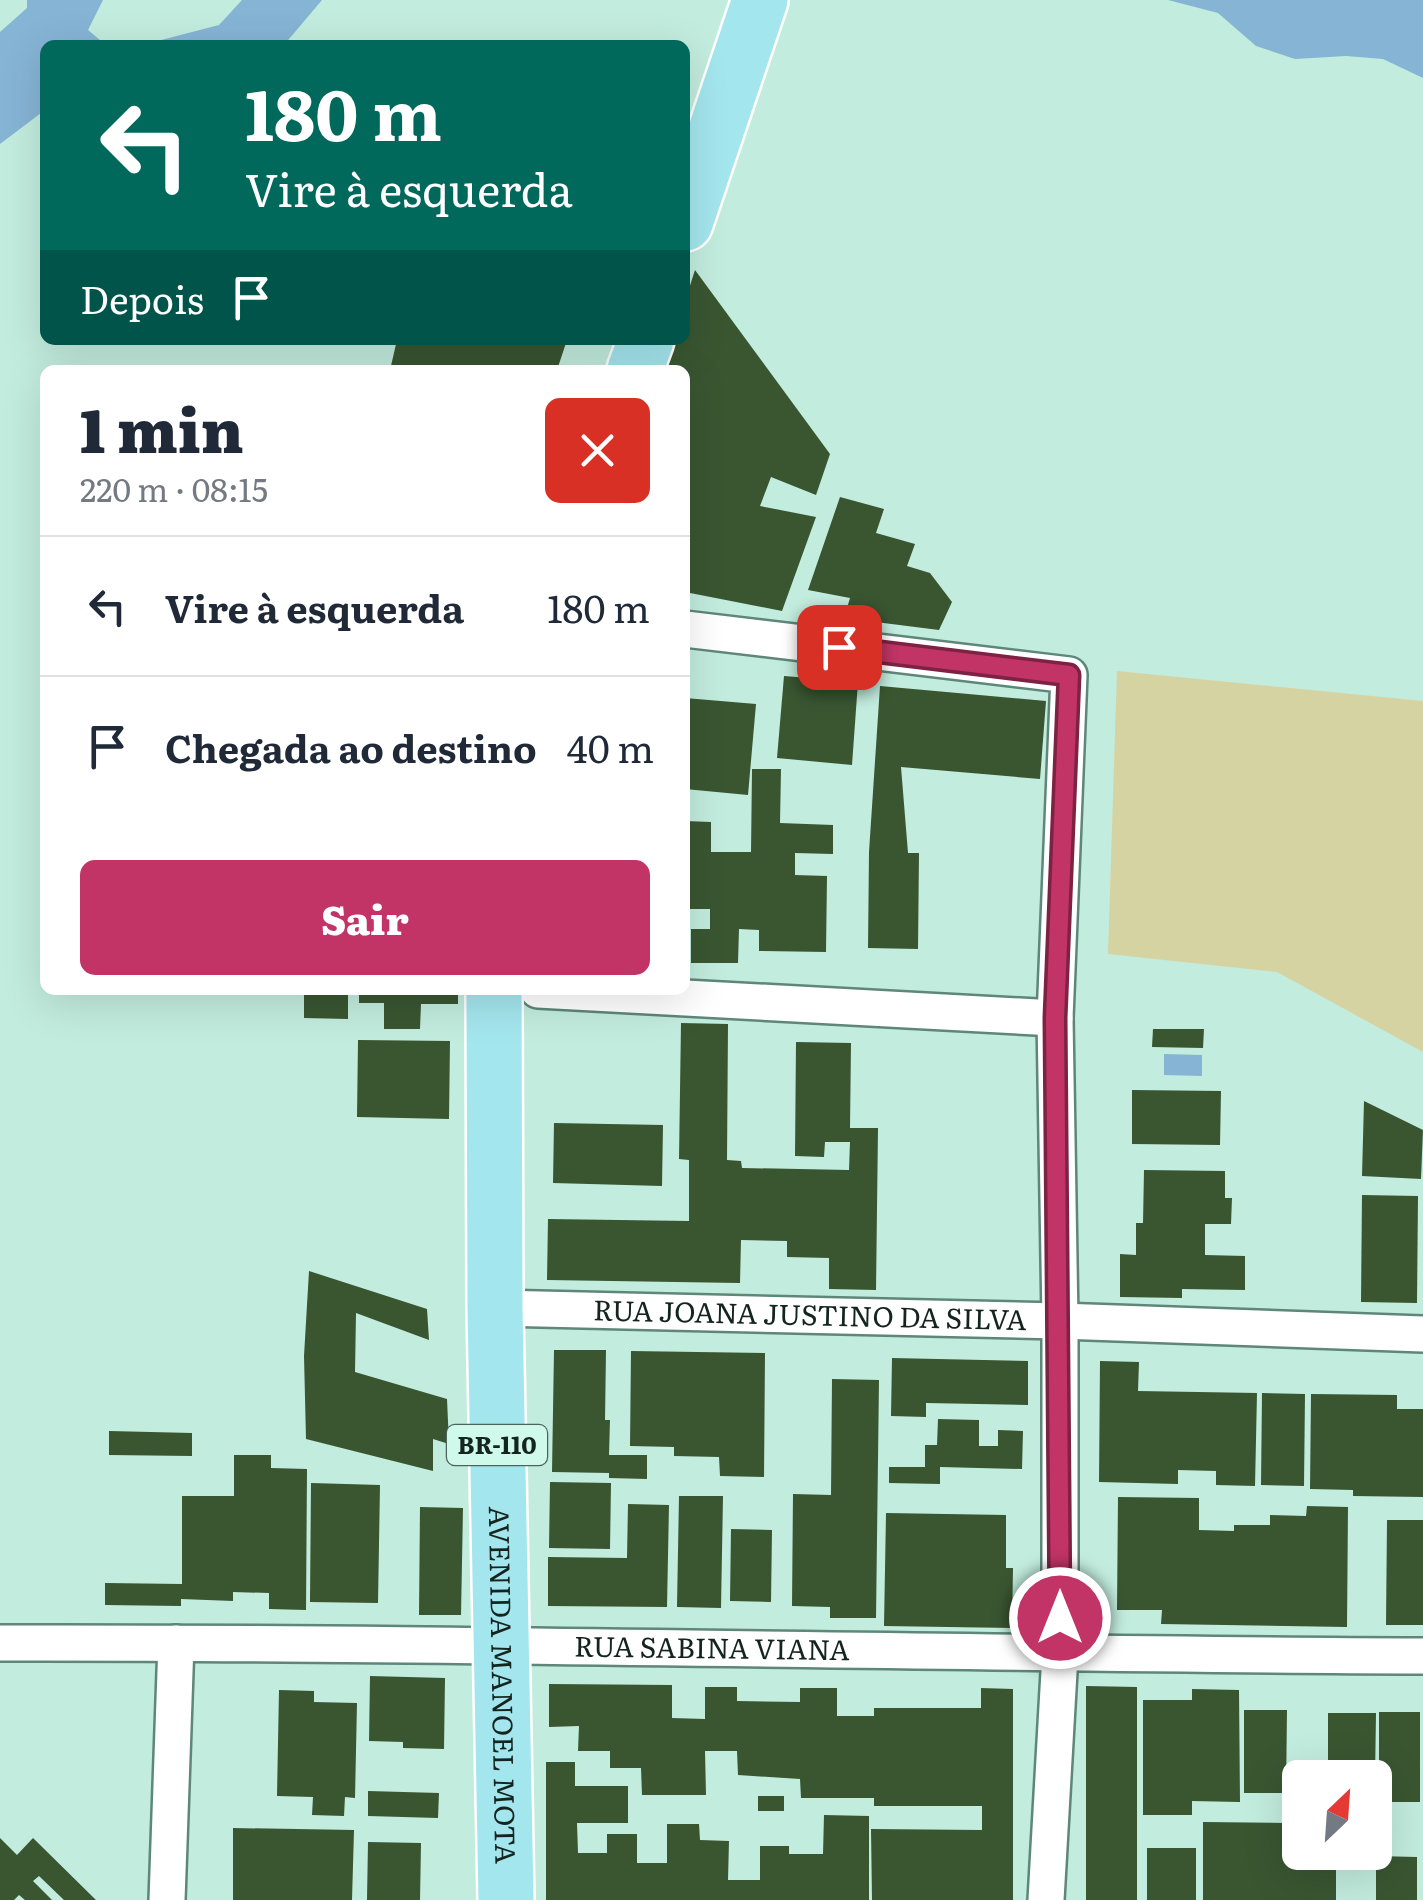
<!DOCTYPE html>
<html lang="pt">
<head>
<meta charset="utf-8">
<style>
  body { margin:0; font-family:Literata,serif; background:#f6f6f7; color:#1f2937; height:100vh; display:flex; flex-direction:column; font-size:38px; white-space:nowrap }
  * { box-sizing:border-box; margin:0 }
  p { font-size:32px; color:#747a83 }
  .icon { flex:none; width:55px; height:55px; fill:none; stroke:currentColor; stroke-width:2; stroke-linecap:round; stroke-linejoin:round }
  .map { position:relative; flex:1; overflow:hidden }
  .sheet { position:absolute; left:40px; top:365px; width:650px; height:630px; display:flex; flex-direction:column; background:#fff; border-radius:15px; box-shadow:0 10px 40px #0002 }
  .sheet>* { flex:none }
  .top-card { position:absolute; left:40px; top:40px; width:650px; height:305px; border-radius:15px; box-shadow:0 10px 40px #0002; background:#00695c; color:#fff; overflow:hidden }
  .needle { width:65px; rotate:25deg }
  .tools { position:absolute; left:1282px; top:1760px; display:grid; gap:20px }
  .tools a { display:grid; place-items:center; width:110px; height:110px; border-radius:15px; background:#fff; box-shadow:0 10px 40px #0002; font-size:50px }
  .pin { position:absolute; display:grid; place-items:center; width:85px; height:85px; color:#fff; margin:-42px; border-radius:20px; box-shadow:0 5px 15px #0006 }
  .me { position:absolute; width:110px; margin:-55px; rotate:0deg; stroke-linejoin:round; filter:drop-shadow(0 0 8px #0008) }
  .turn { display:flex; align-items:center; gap:35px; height:210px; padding:0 40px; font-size:45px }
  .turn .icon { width:130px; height:130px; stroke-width:2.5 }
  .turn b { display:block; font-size:70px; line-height:85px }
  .then { display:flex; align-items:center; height:95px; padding:0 40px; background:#0003; gap:20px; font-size:38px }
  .round { display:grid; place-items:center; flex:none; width:105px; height:105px; border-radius:15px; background:#f6f6f7 }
  .headline { display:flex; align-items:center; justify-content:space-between; height:170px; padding:0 40px }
  h1 { font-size:60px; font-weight:800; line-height:75px }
  .button { display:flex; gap:20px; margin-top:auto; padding:20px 40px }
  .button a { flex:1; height:115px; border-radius:15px; background:#c13465; color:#fff; font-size:40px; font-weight:800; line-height:115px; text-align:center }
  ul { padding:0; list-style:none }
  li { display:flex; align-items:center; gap:30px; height:140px; padding:0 40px; border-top:2px solid #e0e1e3 }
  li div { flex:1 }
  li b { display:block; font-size:38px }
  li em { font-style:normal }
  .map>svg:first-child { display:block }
  .green { fill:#d6d3a3 }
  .water { fill:#86b4d5 }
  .building { fill:#395631 }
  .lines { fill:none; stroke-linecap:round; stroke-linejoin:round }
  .street-casing { stroke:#5e8679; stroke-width:40 }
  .primary-casing { stroke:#fff; stroke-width:60 }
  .street { stroke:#fff; stroke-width:35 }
  .primary { stroke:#a4e6ee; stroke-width:55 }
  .route-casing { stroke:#7d2242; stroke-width:25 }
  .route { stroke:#c13465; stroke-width:18 }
  .labels { text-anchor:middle; stroke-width:10; stroke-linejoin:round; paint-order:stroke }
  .shield { fill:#cffaeb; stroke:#4c645c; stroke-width:2.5 }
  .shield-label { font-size:25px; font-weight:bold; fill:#14241f }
  .street-label { font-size:28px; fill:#14241f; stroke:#cffaeb }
</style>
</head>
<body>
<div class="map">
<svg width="1423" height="1900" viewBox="0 0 1423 1900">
  <rect width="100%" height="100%" fill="#c2ecde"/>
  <polygon class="green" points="1117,671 1423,701 1423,1052 1277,972 1108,954"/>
  <g class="water">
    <polygon points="27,0 103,0 88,30 106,45 45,45 45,110 0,144 0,32 27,8"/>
    <polygon points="242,0 322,0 284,45 142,45 219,25"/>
    <polygon points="1168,0 1423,0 1423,78 1383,59 1346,56 1295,59 1256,46 1218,13"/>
    <polygon points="1164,1054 1202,1055 1202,1076 1164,1075"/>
  </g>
  <g class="building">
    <polygon points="695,270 830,454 816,495 771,477 760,506 816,517 782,611 685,592 685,370 663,370 673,340 685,340 685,301"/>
    <polygon points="397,340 567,340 557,370 390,370"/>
    <polygon points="840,497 884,509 876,533 915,544 907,566 930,573 952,602 939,630 844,618 850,598 808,590"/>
    <polygon points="784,676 858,682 852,765 777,758"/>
    <polygon points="880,686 1046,701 1040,779 901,767 908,853 919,853 918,949 868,948 869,852"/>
    <polygon points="685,698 756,704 748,795 685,789"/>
    <polygon points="752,769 781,769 780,823 833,825 833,854 795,853 795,875 827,876 826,952 759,951 759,930 739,929 738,963 691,963 691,929 710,929 710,909 685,909 685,821 711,822 711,852 751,852"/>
    <polygon points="304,990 348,990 348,1019 304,1018"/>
    <polygon points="359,990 458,990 458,1004 421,1004 420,1029 384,1029 384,1003 359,1003"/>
    <polygon points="681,1023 728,1024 727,1160 741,1161 742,1168 849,1170 850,1142 825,1142 824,1157 795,1156 796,1042 851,1043 850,1128 878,1128 876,1290 829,1289 829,1258 787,1257 787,1241 741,1240 740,1283 547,1280 548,1219 689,1221 689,1160 679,1159"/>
    <polygon points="1153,1029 1204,1029 1203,1048 1152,1047"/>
    <polygon points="358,1040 450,1041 449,1119 357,1117"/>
    <polygon points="1132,1090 1221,1091 1220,1145 1132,1144"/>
    <polygon points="1364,1101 1423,1130 1421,1179 1362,1176"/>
    <polygon points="554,1123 663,1125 662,1186 553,1183"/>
    <polygon points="1144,1170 1225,1171 1225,1198 1232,1198 1231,1224 1205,1224 1205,1255 1245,1256 1245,1290 1182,1289 1182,1298 1120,1297 1120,1254 1136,1255 1136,1223 1143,1223"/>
    <polygon points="1362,1195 1418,1196 1417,1303 1361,1302"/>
    <polygon points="309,1271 427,1309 429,1340 356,1313 355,1372 447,1399 449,1444 433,1439 433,1471 306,1439 304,1356"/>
    <polygon points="554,1350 606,1350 605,1420 610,1420 609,1455 647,1455 647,1479 609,1478 609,1473 552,1472"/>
    <polygon points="631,1351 765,1353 764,1477 720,1476 719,1457 674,1456 674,1447 630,1446"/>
    <polygon points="892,1358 1028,1361 1028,1405 926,1403 926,1417 891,1416"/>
    <polygon points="1100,1361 1139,1362 1138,1391 1257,1393 1255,1486 1216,1485 1216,1471 1178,1470 1178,1484 1099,1482"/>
    <polygon points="832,1379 879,1380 876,1618 830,1618 830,1607 792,1606 793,1494 831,1495"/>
    <polygon points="1262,1393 1305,1394 1304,1486 1261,1485"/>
    <polygon points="1311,1394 1397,1395 1397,1409 1423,1409 1423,1497 1353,1496 1353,1490 1310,1489"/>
    <polygon points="938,1419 979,1420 979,1446 998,1446 998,1430 1023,1431 1022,1469 940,1467 940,1484 889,1483 889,1467 925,1467 925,1445 937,1445"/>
    <polygon points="109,1431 192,1433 192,1456 109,1455"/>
    <polygon points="234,1455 271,1455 271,1468 307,1469 306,1610 269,1609 269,1593 233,1592 233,1601 181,1599 181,1606 105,1605 105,1583 182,1584 182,1496 234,1496"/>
    <polygon points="550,1482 611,1483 610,1549 549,1548"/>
    <polygon points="311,1483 380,1485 378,1603 310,1602"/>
    <polygon points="679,1496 723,1496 721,1608 677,1607"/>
    <polygon points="1118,1497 1199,1498 1199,1530 1234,1531 1234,1525 1270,1525 1270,1515 1306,1516 1307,1506 1348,1507 1347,1627 1161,1624 1162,1610 1117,1610"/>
    <polygon points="628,1504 669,1505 667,1607 548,1606 548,1557 627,1558"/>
    <polygon points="420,1507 463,1508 461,1615 419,1615"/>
    <polygon points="886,1513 1006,1515 1006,1568 1013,1568 1012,1628 884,1626"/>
    <polygon points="1387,1520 1423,1520 1423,1625 1386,1625"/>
    <polygon points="731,1529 772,1530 771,1602 730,1601"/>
    <polygon points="370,1676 445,1678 444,1749 403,1748 403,1742 369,1741"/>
    <polygon points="549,1684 672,1685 672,1718 705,1719 705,1687 737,1687 737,1701 800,1702 800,1688 837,1688 837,1716 874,1716 874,1708 981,1708 981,1688 1013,1689 1013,1900 872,1900 871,1829 982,1830 982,1806 874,1806 874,1798 801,1798 800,1779 738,1775 737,1751 705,1751 706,1795 642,1795 641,1768 610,1768 610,1751 578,1751 579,1726 549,1727"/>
    <polygon points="1086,1686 1137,1687 1137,1900 1086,1900"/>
    <polygon points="1192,1689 1239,1690 1240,1802 1192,1801 1192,1815 1143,1815 1143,1700 1192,1700"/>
    <polygon points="279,1690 314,1691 314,1702 357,1703 355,1798 345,1797 344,1816 312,1815 313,1797 277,1796"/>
    <polygon points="1244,1710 1287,1710 1286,1793 1244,1793"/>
    <rect x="1379" y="1712" width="41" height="90"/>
    <polygon points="1328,1713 1376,1713 1375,1778 1328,1778"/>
    <polygon points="546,1762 575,1762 575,1786 628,1786 628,1823 577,1823 578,1853 607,1853 607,1834 637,1834 637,1863 667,1863 667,1824 699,1824 700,1840 729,1841 728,1880 760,1880 760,1846 789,1846 789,1854 823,1854 824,1815 869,1816 869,1900 546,1900"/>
    <rect x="1295" y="1789" width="5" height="34"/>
    <polygon points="368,1791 439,1793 438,1818 368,1816"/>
    <rect x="758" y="1796" width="26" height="15"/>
    <polygon points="1203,1822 1289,1823 1289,1851 1336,1852 1336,1900 1203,1900"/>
    <polygon points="233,1828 354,1830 352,1900 233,1900"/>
    <polygon points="0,1838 17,1855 33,1838 96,1900 64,1900 39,1876 33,1881 52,1900 25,1900 19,1895 14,1900 0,1900"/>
    <polygon points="368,1842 421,1843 420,1900 367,1900"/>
    <rect x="1147" y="1848" width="49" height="52"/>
    <polygon points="1376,1856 1417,1857 1417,1900 1376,1900"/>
  </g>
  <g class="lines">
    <g class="street-casing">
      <g id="street">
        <polyline points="685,629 1069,675 1055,1018 1060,1321 1060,1654 1046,1900"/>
        <polyline points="538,990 1055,1018"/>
        <path id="s1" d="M 495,1308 L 1060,1321 L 1423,1334"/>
        <path id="s2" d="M 0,1643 C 474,1642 949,1654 1423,1656"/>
        <polyline points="167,1900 176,1643"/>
      </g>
    </g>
    <g class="primary-casing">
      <g id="primary">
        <polyline points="685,223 760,0"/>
        <polyline points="635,370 646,340"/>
        <path id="s3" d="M 494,990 L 495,1308 L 506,1900"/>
      </g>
    </g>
    <use href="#street" class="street"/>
    <use href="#primary" class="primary"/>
  </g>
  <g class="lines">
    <g class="route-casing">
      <polyline id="route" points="839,647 1069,675 1055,1018 1060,1618"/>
    </g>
    <use href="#route" class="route"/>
  </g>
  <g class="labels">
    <rect class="shield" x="447" y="1425" width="100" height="40" rx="8"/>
    <g class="shield-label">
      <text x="497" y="1454">BR-110</text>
    </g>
    <g class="street-label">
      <text dy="10" stroke="none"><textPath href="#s1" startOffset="315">RUA JOANA JUSTINO DA SILVA</textPath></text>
      <text dy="10" stroke="none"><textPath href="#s2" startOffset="712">RUA SABINA VIANA</textPath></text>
      <text dy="10" stroke="none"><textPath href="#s3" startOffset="695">AVENIDA MANOEL MOTA</textPath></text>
    </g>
  </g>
</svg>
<div class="tools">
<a><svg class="needle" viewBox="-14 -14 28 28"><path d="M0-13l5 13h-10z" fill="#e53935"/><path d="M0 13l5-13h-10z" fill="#747a83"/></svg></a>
</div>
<div class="pin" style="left:839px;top:647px;background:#d93025"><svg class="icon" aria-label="arrive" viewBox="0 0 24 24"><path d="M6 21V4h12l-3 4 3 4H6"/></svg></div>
<svg class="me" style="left:1060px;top:1618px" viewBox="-20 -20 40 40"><circle r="17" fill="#c13465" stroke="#fff" stroke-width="3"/><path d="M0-11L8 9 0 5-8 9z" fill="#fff"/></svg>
<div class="top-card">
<div class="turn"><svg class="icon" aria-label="left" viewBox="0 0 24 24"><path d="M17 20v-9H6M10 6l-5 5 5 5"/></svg><div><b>180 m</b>Vire à esquerda</div></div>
<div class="then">Depois<svg class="icon" aria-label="arrive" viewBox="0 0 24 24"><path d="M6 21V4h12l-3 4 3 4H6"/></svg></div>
</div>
<section class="sheet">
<div class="headline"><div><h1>1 min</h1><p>220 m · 08:15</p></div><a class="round" style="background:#d93025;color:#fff"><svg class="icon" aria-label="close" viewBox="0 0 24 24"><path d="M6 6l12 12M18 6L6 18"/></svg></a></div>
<ul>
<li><svg class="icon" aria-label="left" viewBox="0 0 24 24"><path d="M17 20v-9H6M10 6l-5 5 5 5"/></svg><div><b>Vire à esquerda</b></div><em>180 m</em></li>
<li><svg class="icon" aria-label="arrive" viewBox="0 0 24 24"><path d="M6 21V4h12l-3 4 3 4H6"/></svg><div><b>Chegada ao destino</b></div><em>40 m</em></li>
</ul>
<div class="button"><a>Sair</a></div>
</section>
</div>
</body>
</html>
